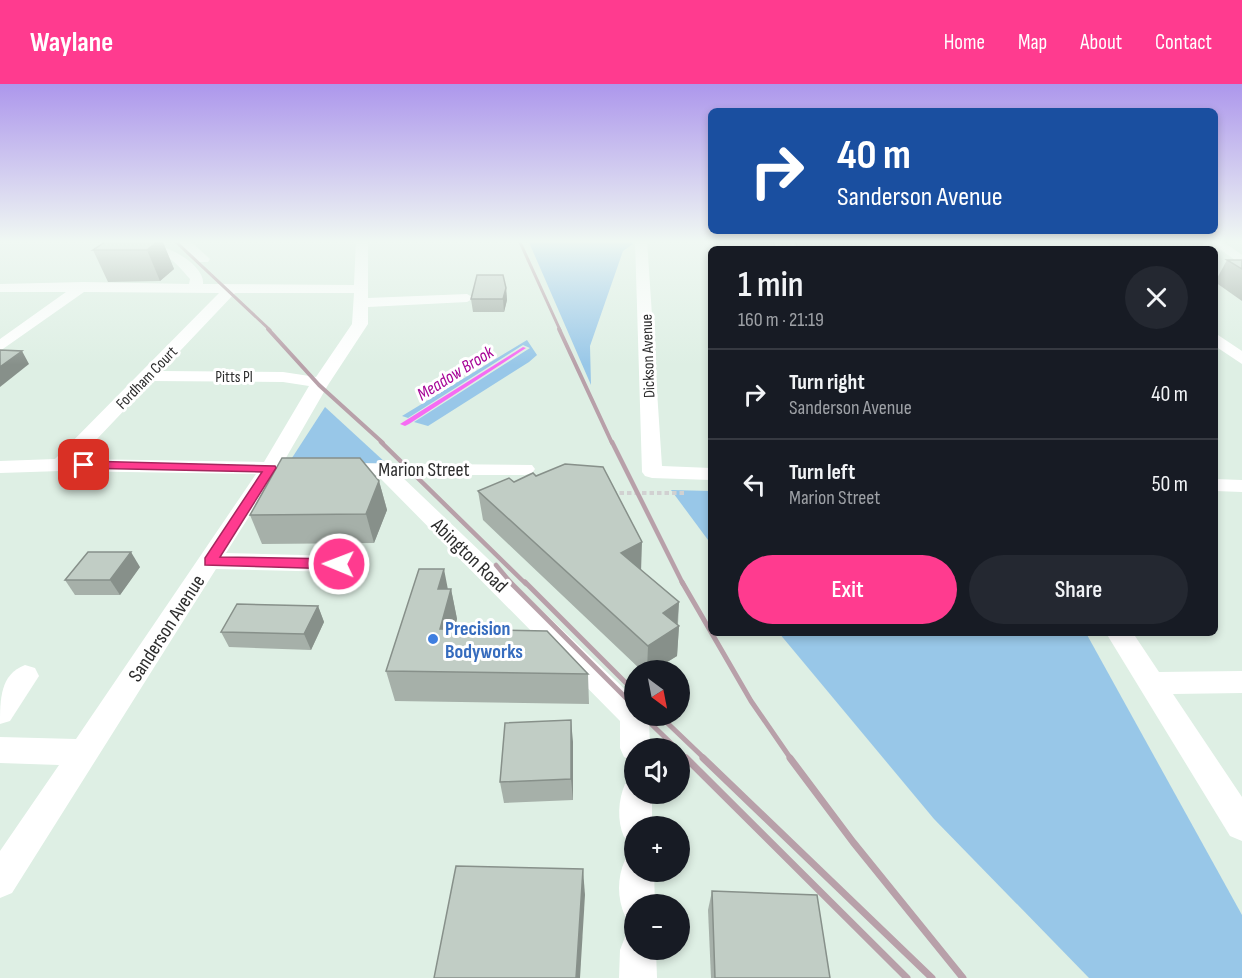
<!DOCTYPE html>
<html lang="en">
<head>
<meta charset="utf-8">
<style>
  body { margin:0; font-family:"Sofia Sans Condensed",sans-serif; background:#242831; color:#f1f3f6; height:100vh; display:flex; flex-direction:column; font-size:22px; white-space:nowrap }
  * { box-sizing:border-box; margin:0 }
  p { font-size:20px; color:#9ea1a6 }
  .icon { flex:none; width:33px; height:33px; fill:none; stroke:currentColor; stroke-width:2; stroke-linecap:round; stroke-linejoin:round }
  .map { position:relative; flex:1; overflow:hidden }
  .panel { position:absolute; left:708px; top:162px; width:510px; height:390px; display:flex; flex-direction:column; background:#171b24; border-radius:9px; box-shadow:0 3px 9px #0003 }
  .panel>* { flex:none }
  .banner { position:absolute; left:708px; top:24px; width:510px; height:126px; border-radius:9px; box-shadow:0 3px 9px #0003; background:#1a4fa0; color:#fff; overflow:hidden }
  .needle { width:39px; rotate:148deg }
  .controls { position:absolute; left:624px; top:576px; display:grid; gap:12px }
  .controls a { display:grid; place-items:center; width:66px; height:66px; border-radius:50%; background:#171b24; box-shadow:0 3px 9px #0003; font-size:30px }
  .pin { position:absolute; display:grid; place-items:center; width:51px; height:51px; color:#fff; margin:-26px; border-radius:12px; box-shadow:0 3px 9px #0006 }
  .me { position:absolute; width:66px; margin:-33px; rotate:271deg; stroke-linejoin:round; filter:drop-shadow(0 0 4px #0008) }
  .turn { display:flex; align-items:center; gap:21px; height:126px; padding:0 30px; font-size:27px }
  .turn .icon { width:78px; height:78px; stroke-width:2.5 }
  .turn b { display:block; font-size:42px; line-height:51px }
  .round { display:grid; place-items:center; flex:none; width:63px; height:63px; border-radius:32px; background:#242831 }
  .head { display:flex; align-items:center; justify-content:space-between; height:102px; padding:0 30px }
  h1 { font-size:36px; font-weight:600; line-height:45px }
  .action { display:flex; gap:12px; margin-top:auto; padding:12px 30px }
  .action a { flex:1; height:69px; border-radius:36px; background:#ff3b8f; color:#fff; font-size:24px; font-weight:600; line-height:69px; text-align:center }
  .action a+a { background:#242831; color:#f1f3f6 }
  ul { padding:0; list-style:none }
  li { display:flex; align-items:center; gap:18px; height:90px; padding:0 30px; border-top:2px solid #363941 }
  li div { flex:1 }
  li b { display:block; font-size:22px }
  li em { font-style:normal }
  header { display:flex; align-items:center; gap:36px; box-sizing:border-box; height:84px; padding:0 30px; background:#ff3b8f; color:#fff }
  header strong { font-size:28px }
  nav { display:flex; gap:33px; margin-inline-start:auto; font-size:21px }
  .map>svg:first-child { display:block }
  .green { fill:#98c7e8 }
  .water { fill:#f66cf3 }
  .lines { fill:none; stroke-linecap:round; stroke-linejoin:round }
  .path { stroke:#d1d1d1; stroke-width:4; stroke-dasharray:4.5 3; stroke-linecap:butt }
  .minor { fill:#fff; fill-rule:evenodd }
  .rail-far4 { stroke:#b8a0a9; stroke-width:3 }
  .rail-far3 { stroke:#b8a0a9; stroke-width:4 }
  .rail-far2 { stroke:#b8a0a9; stroke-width:4.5 }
  .rail-far1 { stroke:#b8a0a9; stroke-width:5 }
  .rail { stroke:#b8a0a9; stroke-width:7 }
  .wall { fill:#a6b0a9 }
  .shaded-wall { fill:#87908a }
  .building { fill:#c1cdc5; stroke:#87908a; stroke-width:1.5 }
  .route { fill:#ff3b8f; stroke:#a6265d; stroke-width:1.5 }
  .shop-dot { fill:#3f7fe0; stroke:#fff; stroke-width:2 }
  .labels { text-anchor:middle; stroke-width:6; stroke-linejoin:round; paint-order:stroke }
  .far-street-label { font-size:16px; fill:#2d2d2d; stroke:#fff }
  .far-water-label { font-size:18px; font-style:italic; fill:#a70697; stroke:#fff }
  .street-label { font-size:20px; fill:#2d2d2d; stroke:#fff }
  .shop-label { font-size:20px; font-weight:bold; fill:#366cbe; stroke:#fff; text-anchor:start }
</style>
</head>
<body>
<header>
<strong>Waylane</strong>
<nav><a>Home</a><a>Map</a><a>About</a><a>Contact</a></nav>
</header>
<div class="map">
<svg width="1242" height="894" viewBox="0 0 1242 894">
  <rect width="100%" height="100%" fill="#deefe4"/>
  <g class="green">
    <polygon points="528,156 630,156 633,160 623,167 590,262 591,301"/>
    <polygon points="527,256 537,271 529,278 428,342 414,338 530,264 523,261 408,334 402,332"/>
    <polygon points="325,323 387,380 290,377"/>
    <polygon points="671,406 711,407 711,460"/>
    <polygon points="779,549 1086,549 1242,831 1242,894 1089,894 934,735"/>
  </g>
  <polygon class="water" points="523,263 526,264 409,340 405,342 400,340"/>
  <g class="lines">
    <polyline class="path" points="612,409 684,409"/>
    <g class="minor">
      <polygon points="176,156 189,156 210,175 208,178 198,178"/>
      <path d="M 356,156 L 368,156 L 368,214 L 467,210 L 474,214 L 467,218 L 368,223 L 368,240 L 328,301 L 283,379 L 290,384 L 287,388 L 276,390 L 226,469 L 339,472 L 347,474 L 351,480 L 347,486 L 339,488 L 216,485 L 12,809 L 0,814 L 0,767 L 59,681 L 0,679 L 0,653 L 76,655 L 256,390 L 61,387 L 0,389 L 0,377 L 55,375 L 219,209 L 84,208 L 0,267 L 0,255 L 66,208 L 0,208 L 0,200 L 84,198 L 189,200 L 190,195 C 181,185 172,173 159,169 C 149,166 137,171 130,164 C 148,148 206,178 203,200 L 354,201 ZM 235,209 L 354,209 L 352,240 L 316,293 L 283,288 L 161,287 ZM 152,297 L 283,298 L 309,302 L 264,378 L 78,375 Z"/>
      <polygon points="635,156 647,156 662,382 711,384 711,396 652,394 645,392 642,388"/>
      <polygon points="864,156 876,156 882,165 870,165"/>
      <polygon points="986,156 999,156 1008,165 995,165"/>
      <polygon points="1207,156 1221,156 1242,171 1242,181"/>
      <polygon points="1215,249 1242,267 1242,280 1215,262"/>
      <polygon points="340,379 532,381 535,385 532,389 525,391 400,391 634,614 634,632 649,633 650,664 634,664 634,677 624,673 620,664 620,637 377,391 333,389 330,385 333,381"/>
      <polygon points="1215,395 1242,396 1242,408 1215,407"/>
      <polygon points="1106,549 1133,549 1159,588 1242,587 1242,609 1173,610 1242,713 1242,757 1230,752"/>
      <path d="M 25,581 L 35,584 L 39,592 L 10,637 L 0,640 C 0,616 0,590 25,581 Z"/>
      <path d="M 634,696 L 634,710 L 652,710 L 652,742 L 634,742 L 634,757 L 624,753 C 617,737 618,716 625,700 Z"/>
      <path d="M 634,772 L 634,788 L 654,788 L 655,820 L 634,820 L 634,837 L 625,832 C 617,814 617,794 625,776 Z"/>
      <polygon points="634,849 634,866 656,866 657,894 619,894 620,866 625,853"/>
    </g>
    <g class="rail-far4">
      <polyline points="174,156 270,246"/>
      <polyline points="519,156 560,246"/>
    </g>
    <g class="rail-far3">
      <polyline points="268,245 319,301 383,359"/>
      <polyline points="559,245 612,359"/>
    </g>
    <g class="rail-far2">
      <polyline points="381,358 526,500"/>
      <polyline points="612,358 683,500"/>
      <polyline points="496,481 512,500"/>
    </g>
    <g class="rail-far1">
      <polyline points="510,498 634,622"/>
      <polyline points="525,498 634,607"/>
      <polyline points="682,498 751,617 791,675"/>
      <polyline points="643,632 676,664"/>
      <polyline points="660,632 705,675"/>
      <polyline points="680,668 687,675"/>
    </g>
    <g class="rail">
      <polyline points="686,674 907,894"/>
      <polyline points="703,674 932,894"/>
      <polyline points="790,674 853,758 963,894"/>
    </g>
  </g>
  <g class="wall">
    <polygon points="162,156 174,185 160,197 108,198 93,166"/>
    <polygon points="716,156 861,156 859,165 717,165"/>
    <polygon points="1103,156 1206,156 1201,165 1115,165"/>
    <polygon points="1227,176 1242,176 1242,217 1215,198"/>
    <polygon points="506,204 507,216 504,228 473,228 471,215"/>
    <polygon points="379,397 387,426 374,459 262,460 250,431"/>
    <polygon points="514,398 641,486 679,518 678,541 679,542 677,572 654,586 641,586 483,436 478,407"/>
    <polygon points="140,483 120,511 75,511 65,496"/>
    <polygon points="448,505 451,505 457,535 454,545 588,590 589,620 395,617 386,587"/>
    <polygon points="318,522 324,538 311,566 229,563 221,548"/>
    <polygon points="573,658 573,716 504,719 500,698"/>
    <polygon points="712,807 830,894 711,894 708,826"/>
  </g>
  <g class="shaded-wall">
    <polygon points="159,156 162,156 174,185 160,197 147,166"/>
    <polygon points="506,204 507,216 504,228 503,215"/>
    <polygon points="22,267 29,280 0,303 0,283"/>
    <polygon points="379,397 387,426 374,459 366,430"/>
    <polygon points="642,458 641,488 621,469"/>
    <polygon points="131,468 140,483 120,511 110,496"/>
    <polygon points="444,485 449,511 451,505 457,535 447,574 440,545 438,505"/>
    <polygon points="679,518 677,543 679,542 677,572 654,586 647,586 648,562 663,529"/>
    <polygon points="318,522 324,538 311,566 304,550"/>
    <polygon points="571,636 573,658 573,716 571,695"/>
    <polygon points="583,785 585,811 580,894 576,894"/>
  </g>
  <g class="building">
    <polygon points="108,156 159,156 147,166 93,166"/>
    <polygon points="758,156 795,156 798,165 776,165 773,158 759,158"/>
    <polygon points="1227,176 1242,176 1242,185"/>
    <polygon points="477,191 503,191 506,204 503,215 471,215"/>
    <polygon points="0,266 22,267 0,283"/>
    <polygon points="282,374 360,374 379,397 366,430 250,431"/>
    <polygon points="565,380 603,383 642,458 621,469 679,518 663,529 679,542 648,562 478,407 509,394 514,398 533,389 536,392"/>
    <polygon points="88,468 131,468 110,496 65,496"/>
    <polygon points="419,485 444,485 438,505 451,505 440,545 547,547 588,590 386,587"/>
    <polygon points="237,520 318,522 304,550 221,548"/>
    <polygon points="571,636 571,695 500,698 505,639"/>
    <polygon points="456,782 583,785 576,894 434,894"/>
    <polygon points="712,807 817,811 830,894 715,894"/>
  </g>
  <linearGradient id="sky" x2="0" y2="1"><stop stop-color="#ad97ec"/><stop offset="0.56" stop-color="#f0f8f3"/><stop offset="1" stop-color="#f0f8f3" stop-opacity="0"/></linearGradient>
  <rect width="1242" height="281" fill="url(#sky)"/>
  <polygon class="route" points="84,377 275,382 276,384 220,473 339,475 346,480 339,485 205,481 205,474 262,388 80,384 80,379"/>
  <circle class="shop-dot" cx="433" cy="555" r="6"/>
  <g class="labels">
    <g class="far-street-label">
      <text transform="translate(647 272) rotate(-92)" y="6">Dickson Avenue</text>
      <text x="234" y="298">Pitts Pl</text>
      <text transform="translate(146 293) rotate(-46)" y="6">Fordham Court</text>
    </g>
    <g class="far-water-label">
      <text transform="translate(455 289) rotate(-32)" y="6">Meadow Brook</text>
    </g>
    <g class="street-label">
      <text x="424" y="392">Marion Street</text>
      <text transform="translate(470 471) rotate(44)" y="7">Abington Road</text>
      <text transform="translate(166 544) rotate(-57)" y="7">Sanderson Avenue</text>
    </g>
    <g class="shop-label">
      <text x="445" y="551">Precision<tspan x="445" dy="23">Bodyworks</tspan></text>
    </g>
  </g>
</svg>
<div class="controls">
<a><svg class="needle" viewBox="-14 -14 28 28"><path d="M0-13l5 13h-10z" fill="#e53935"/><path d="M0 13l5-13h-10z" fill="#9ea1a6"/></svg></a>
<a><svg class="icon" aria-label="sound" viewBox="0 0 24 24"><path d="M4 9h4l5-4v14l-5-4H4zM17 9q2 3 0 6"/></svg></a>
<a>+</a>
<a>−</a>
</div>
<div class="pin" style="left:84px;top:381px;background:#d93025"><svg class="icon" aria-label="arrive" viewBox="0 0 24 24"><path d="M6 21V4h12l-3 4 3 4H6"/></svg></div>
<svg class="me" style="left:339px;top:480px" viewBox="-20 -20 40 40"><circle r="17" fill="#ff3b8f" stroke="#fff" stroke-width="3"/><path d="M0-11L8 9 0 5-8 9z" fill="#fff"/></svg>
<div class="banner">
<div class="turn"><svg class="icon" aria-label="right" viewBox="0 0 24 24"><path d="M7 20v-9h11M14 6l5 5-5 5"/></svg><div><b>40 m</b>Sanderson Avenue</div></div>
</div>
<section class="panel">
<div class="head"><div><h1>1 min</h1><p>160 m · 21:19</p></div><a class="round"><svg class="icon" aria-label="close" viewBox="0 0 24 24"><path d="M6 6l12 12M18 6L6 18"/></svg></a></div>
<ul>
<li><svg class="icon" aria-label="right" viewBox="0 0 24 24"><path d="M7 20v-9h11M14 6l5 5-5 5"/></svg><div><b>Turn right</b><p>Sanderson Avenue</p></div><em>40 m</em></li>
<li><svg class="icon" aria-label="left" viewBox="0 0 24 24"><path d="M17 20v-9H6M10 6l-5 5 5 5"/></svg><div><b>Turn left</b><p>Marion Street</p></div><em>50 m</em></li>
</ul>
<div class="action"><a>Exit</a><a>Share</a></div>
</section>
</div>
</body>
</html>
